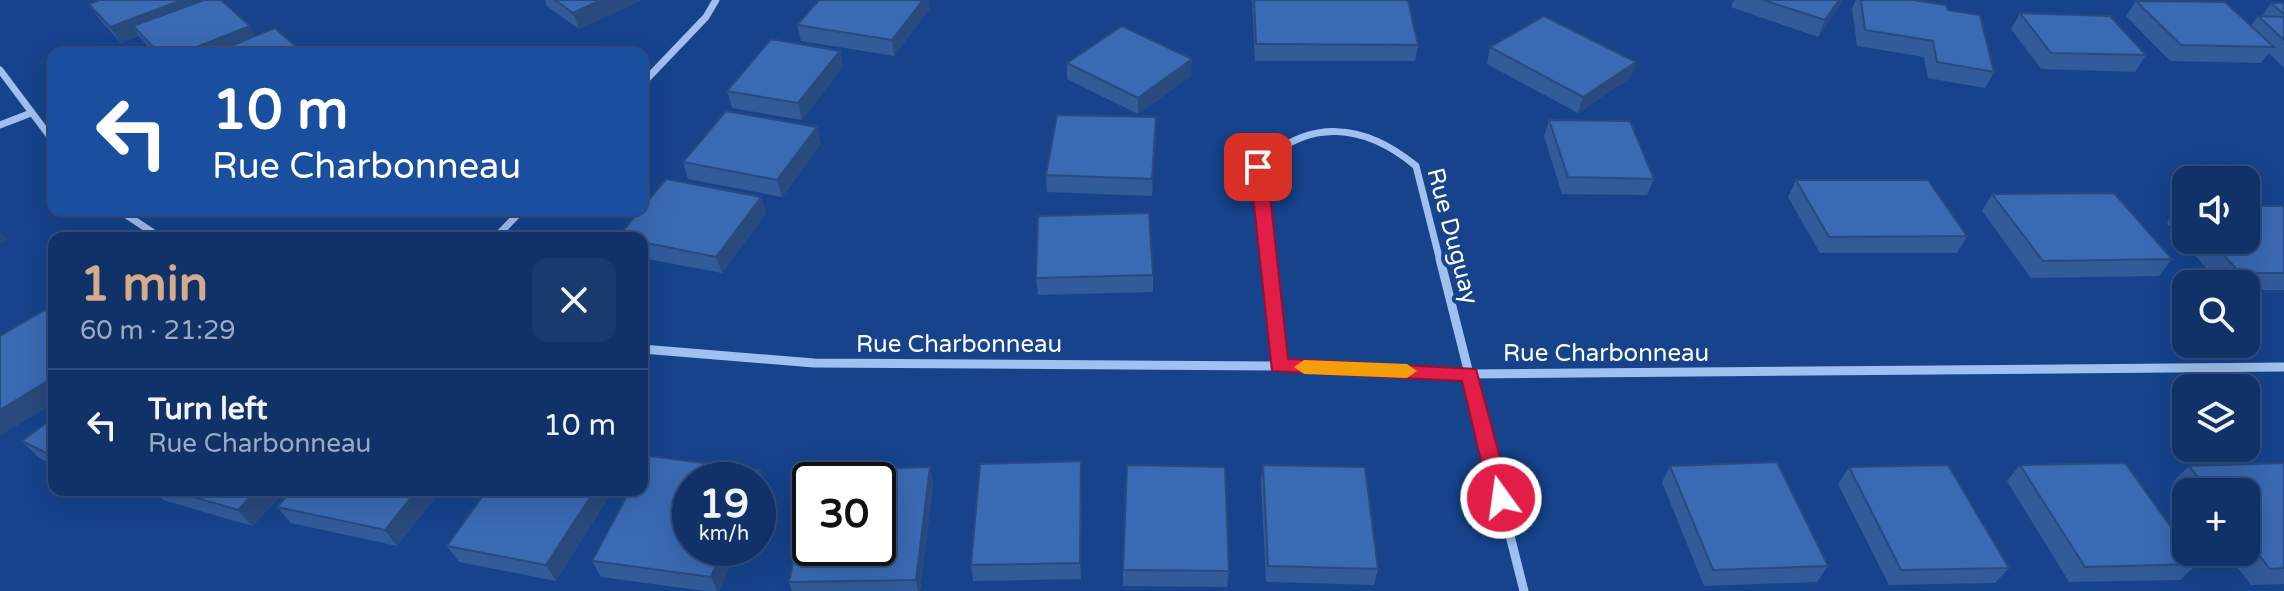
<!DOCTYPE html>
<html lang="en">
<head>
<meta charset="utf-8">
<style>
  body { margin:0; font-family:"Varela Round",sans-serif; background:#193a6f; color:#f1f3f6; height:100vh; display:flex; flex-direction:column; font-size:30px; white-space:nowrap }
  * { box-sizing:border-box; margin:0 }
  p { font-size:26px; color:#9caac0 }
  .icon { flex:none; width:44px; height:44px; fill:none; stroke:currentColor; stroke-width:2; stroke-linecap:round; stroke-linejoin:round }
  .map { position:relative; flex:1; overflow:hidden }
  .details { position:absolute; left:48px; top:232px; width:600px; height:264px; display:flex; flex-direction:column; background:#103269; border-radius:16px; box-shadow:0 8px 32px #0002,0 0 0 2px #304d7d }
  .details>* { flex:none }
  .top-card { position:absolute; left:48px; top:48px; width:600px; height:168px; border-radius:16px; box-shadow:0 8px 32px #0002,0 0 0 2px #304d7d; background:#1a4fa0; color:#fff; overflow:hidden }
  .tools { position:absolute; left:2172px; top:166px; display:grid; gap:16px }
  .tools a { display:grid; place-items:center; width:88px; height:88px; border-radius:16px; background:#103269; box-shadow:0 8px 32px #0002,0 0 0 2px #304d7d; font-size:40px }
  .speed { position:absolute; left:672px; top:462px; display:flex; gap:16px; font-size:40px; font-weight:700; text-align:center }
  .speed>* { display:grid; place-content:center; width:104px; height:104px; border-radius:50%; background:#103269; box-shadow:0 8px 32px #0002,0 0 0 2px #304d7d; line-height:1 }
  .speed small { font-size:20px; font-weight:400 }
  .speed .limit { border:4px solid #111; border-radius:12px; background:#fff; color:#111 }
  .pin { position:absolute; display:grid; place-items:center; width:68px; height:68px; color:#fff; margin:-34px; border-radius:16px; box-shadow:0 4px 12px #0006 }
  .me { position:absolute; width:88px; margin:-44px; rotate:346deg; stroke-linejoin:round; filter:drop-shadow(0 0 6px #0008) }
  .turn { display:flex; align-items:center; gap:28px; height:168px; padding:0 32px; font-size:36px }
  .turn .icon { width:104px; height:104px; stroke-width:2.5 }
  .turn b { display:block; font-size:56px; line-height:68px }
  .round { display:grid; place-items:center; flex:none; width:84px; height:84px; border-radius:16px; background:#193a6f }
  .overview { display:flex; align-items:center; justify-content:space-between; height:136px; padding:0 32px }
  h1 { font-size:48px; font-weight:700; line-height:60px; color:#d6ab8b }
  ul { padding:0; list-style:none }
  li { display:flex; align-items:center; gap:24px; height:112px; padding:0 32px; border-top:2px solid #304d7d }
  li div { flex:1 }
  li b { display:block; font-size:30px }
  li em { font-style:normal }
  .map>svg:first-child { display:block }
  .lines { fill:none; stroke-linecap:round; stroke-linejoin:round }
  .minor-far1 { stroke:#a0c0ef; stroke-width:7 }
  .minor { stroke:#a0c0ef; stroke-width:9 }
  .wall { fill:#325b9a }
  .shaded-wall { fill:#294a7d }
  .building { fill:#3a6ab3; stroke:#294a7d; stroke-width:2 }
  .route { fill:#e11d48; stroke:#92132f; stroke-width:2 }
  .slow { fill:#f59e0b }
  .labels { text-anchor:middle; stroke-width:8; stroke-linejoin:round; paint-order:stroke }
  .street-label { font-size:24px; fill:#fff; stroke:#16438c }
</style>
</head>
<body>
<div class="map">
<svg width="2284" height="591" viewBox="0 0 2284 591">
  <rect width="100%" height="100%" fill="#16438c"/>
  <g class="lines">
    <g class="minor-far1">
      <polyline points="0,70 54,142"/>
      <polyline points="642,84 706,17 716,0"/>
      <polyline points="0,125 31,113"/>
      <polyline points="119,210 161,238"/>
      <polyline points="495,238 522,210"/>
      <path d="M 1268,261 L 1258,167 C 1308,117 1364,123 1416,166 L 1440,261"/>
    </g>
    <g class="minor">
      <polyline points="1268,259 1279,366"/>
      <polyline points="1440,259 1524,591"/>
      <polyline points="642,349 814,363 1279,366 1470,374 2284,367"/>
    </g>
  </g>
  <g class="wall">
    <polygon points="545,0 639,0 640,1 579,29 547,6"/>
    <polygon points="819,0 929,0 930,8 894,56 801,41 797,25"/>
    <polygon points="1252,0 1408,0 1418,45 1415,61 1255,61"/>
    <polygon points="1734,0 1843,0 1818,37 1731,7"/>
    <polygon points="1856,0 1913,0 1948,10 1994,72 1985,88 1928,78 1924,57 1857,46 1852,8"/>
    <polygon points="2136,1 2251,26 2258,16 2262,16 2271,3 2284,3 2284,68 2269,53 2261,63 2170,61 2126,16"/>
    <polygon points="89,4 255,36 304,54 155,54 139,36 121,43 100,20"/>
    <polygon points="2020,13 2146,55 2135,72 2041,69 2011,29"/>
    <polygon points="1490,47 1636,62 1630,78 1578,113 1487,64"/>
    <polygon points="840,51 843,67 802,120 732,108 727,91"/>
    <polygon points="1067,63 1191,76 1138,114 1067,79"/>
    <polygon points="1549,120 1654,179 1647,195 1562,194 1544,136"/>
    <polygon points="1156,134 1152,196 1047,192 1046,175"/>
    <polygon points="821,144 782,197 688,179 683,162"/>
    <polygon points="1796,180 1967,236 1957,253 1820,253 1788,197"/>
    <polygon points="1992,194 2172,259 2159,276 2031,278 1982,211"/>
    <polygon points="761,197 766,213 722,273 642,258 642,238"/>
    <polygon points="2180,206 2186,206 2186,240 2246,240 2284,206 2284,290 2246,290 2246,284 2220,284 2167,223"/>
    <polygon points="1153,275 1153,292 1038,295 1036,278"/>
    <polygon points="54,417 54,465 39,458 22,441"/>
    <polygon points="2284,463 2284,584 2251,585 2226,552 2246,552 2246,492 2186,492 2186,499 2173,482 2189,466"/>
    <polygon points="1263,465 1378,569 1374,585 1266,582 1261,481"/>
    <polygon points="2020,465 2197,564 2180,580 2069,582 2007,481"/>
    <polygon points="1670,466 1828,566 1817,582 1704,586 1662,482"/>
    <polygon points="930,467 933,484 920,591 792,591 789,582"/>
    <polygon points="1849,467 2009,568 1995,583 1889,585 1838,484"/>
    <polygon points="760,470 766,486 758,504 758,480 738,548 719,591 705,591 601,577 592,561"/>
    <polygon points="1082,478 1081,579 973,581 971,565"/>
    <polygon points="154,490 287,490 252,526 163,500"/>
    <polygon points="292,490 441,490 397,546 291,523 277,507"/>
    <polygon points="487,490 613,490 556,581 459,562 447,546"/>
    <polygon points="1123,570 1229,571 1227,587 1123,586"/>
  </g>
  <g class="shaded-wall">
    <polygon points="182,0 214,0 133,26 139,36 121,43 110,27"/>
    <polygon points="601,0 639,0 640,1 579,29 573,13"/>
    <polygon points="923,0 929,0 930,8 894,56 892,40"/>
    <polygon points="1839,0 1843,0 1818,37 1825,20"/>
    <polygon points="250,26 259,42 230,54 179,54"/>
    <polygon points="840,51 843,67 802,120 798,103"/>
    <polygon points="1192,59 1191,76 1138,114 1138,98"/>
    <polygon points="1636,62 1630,78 1578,113 1583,97"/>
    <polygon points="1156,117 1156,134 1152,196 1152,179"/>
    <polygon points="817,127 821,144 782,197 777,180"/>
    <polygon points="761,197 766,213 722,273 716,257"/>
    <polygon points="0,232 8,240 0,244"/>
    <polygon points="54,377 54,403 0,436 0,410"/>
    <polygon points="1081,461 1082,478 1081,579 1080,563"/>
    <polygon points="930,467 933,484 920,591 918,591 916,580"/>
    <polygon points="760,470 766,486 758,504 758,480 755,480"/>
    <polygon points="257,490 287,490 252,526 238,510"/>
    <polygon points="417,490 441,490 397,546 385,530"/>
    <polygon points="595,490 613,490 556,581 546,565"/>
    <polygon points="724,548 738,548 719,591 717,591 711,577"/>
  </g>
  <g class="building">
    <polygon points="100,0 182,0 110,27 89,4"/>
    <polygon points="204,0 221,0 250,26 179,54 160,54 133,26"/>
    <polygon points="555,0 601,0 573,13"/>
    <polygon points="819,0 923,0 892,40 797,25"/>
    <polygon points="1254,0 1408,0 1418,45 1256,44"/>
    <polygon points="1763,0 1839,0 1825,20"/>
    <polygon points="1861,0 1913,0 1946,5 1948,10 1980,15 1994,72 1937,62 1933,41 1865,30"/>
    <polygon points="2136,1 2225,2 2274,47 2181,45"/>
    <polygon points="2271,3 2284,3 2284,14"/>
    <polygon points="2020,13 2110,16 2146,55 2051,53"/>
    <polygon points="1544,16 1636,62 1583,97 1490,47"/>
    <polygon points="2258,16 2284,17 2284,40"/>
    <polygon points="1122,26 1192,59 1138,98 1067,63"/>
    <polygon points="275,28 304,54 211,54"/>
    <polygon points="771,39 840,51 798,103 727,91"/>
    <polygon points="726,111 817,127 777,180 683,162"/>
    <polygon points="1057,115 1156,117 1152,179 1046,175"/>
    <polygon points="1549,120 1630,121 1654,179 1568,177"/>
    <polygon points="666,179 761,197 716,257 642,242 642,238 617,238 640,210 642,210 642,208"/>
    <polygon points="1796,180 1928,180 1967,236 1829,237"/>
    <polygon points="2114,193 2172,259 2043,261 1992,194"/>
    <polygon points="2180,206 2186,206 2186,213"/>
    <polygon points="2246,206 2284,206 2284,273 2240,273 2210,240 2246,240"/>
    <polygon points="1149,213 1153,275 1036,278 1038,216"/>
    <polygon points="45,310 54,317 54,377 0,410 0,336"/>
    <polygon points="54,417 54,457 22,441"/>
    <polygon points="649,456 760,470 755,480 690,480 690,548 724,548 711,577 592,561 630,490 642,490 642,468"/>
    <polygon points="1081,461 1080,563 971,565 980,464"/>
    <polygon points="1777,462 1828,566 1713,570 1670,466"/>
    <polygon points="2125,463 2186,548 2186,552 2189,552 2197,564 2085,567 2020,465"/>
    <polygon points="2284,463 2284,568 2270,569 2246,538 2246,492 2210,492 2189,466"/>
    <polygon points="1127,465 1225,467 1229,571 1123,570"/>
    <polygon points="1263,465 1365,467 1378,569 1268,566"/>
    <polygon points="1948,465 2009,568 1901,570 1849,467"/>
    <polygon points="930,467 916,580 789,582 810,482 810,548 878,548 878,480 810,480 813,470"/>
    <polygon points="170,490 257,490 238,510"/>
    <polygon points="292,490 417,490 385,530 277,507"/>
    <polygon points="487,490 595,490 546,565 447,546"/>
  </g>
  <polygon class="route" points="1258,162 1267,167 1288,359 1476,369 1511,498 1508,504 1501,507 1490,498 1462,381 1272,371 1250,167"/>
  <polygon class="slow" points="1304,360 1407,364 1417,371 1407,378 1304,374 1294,367"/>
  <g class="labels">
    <g class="street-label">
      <text transform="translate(1453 236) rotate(75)" y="8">Rue Duguay</text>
      <text x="959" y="352">Rue Charbonneau</text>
      <text x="1606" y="361">Rue Charbonneau</text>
    </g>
  </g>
</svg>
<div class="tools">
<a><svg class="icon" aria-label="sound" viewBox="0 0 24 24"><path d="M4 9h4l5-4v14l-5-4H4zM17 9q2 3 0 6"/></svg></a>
<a><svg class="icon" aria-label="search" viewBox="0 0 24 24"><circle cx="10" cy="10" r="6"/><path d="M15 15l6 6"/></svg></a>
<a><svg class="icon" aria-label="layers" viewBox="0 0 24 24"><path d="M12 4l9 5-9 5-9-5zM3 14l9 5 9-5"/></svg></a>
<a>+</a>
</div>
<div class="speed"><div>19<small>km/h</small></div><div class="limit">30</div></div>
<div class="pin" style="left:1258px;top:167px;background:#d93025"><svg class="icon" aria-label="arrive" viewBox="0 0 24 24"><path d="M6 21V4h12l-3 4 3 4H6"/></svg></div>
<svg class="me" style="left:1501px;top:498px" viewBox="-20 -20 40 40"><circle r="17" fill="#e11d48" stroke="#fff" stroke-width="3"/><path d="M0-11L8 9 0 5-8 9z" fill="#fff"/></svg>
<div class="top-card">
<div class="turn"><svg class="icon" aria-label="left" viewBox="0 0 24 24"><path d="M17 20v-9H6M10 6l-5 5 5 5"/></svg><div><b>10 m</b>Rue Charbonneau</div></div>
</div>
<section class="details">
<div class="overview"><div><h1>1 min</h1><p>60 m · 21:29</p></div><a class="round"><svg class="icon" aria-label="close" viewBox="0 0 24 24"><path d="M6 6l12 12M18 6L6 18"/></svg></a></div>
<ul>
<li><svg class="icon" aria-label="left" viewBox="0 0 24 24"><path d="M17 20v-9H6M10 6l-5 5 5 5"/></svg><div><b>Turn left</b><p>Rue Charbonneau</p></div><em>10 m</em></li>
</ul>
</section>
</div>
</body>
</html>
